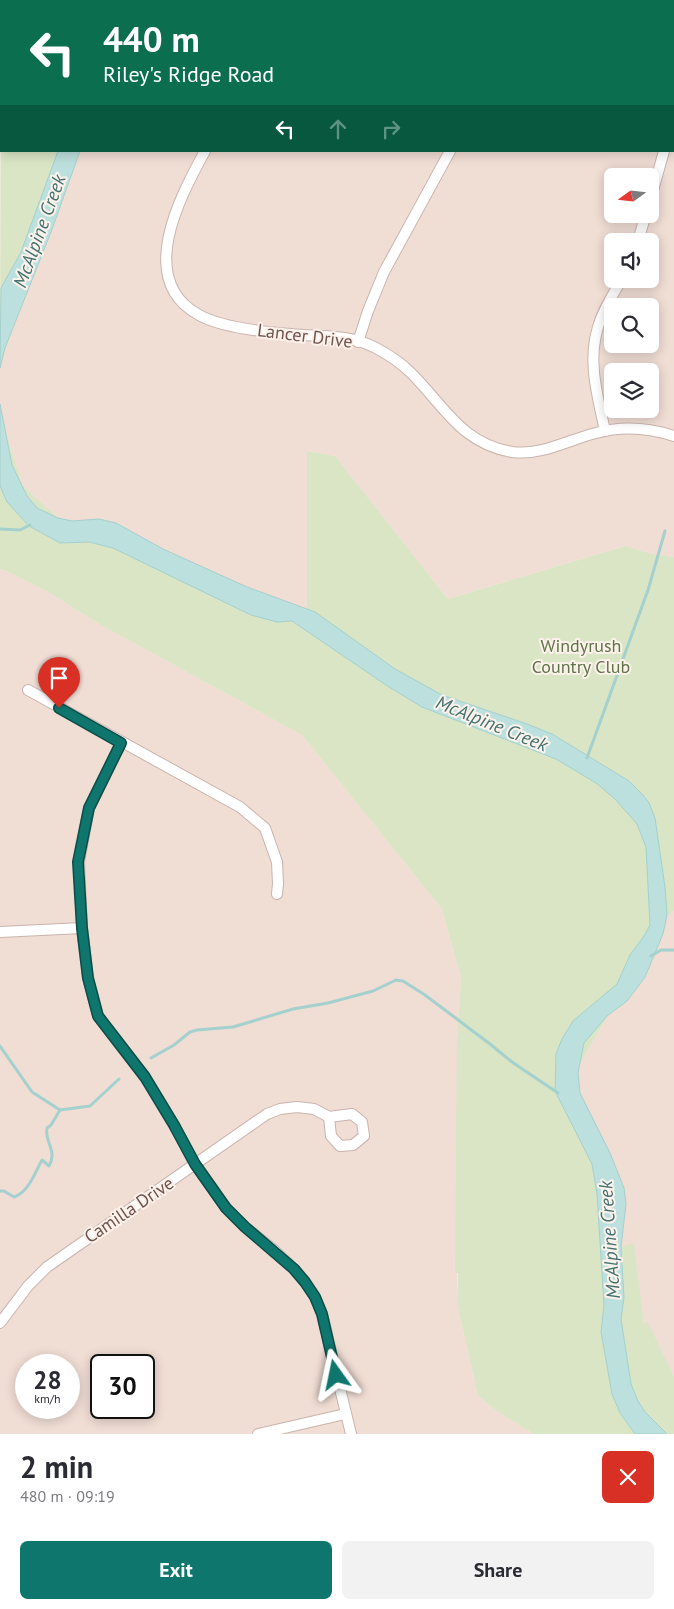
<!DOCTYPE html>
<html lang="en">
<head>
<meta charset="utf-8">
<style>
  body { margin:0; font-family:"PT Sans",sans-serif; background:#f2f2f3; color:#2b2b33; height:100vh; display:flex; flex-direction:column; font-size:19px; white-space:nowrap }
  * { box-sizing:border-box; margin:0 }
  p { font-size:16px; color:#7c7c81 }
  .icon { flex:none; width:28px; height:28px; fill:none; stroke:currentColor; stroke-width:2; stroke-linecap:round; stroke-linejoin:round }
  .map { position:relative; height:1434px; overflow:hidden }
  .sheet { display:flex; flex-direction:column; background:#fff; flex:1 }
  .sheet>* { flex:none }
  .banner { position:absolute; left:0px; top:0px; width:675px; height:152px; box-shadow:0 2px 12px #0003; background:#0b6e4f; color:#fff; overflow:hidden }
  .needle { width:32px; rotate:255deg }
  .tools { position:absolute; left:604px; top:168px; display:grid; gap:10px }
  .tools a { display:grid; place-items:center; width:55px; height:55px; border-radius:8px; background:#fff; box-shadow:0 2px 12px #0003; font-size:25px }
  .speed { position:absolute; left:15px; top:1354px; display:flex; gap:10px; font-size:25px; font-weight:700; text-align:center }
  .speed>* { display:grid; place-content:center; width:65px; height:65px; border-radius:50%; background:#fff; box-shadow:0 2px 12px #0003; line-height:1 }
  .speed small { font-size:12px; font-weight:400 }
  .speed .limit { border:2px solid #111; border-radius:8px; background:#fff; color:#111 }
  .pin { position:absolute; display:grid; place-items:center; width:42px; height:42px; color:#fff; margin:-51px -21px; border-radius:50% 50% 50% 0; rotate:-45deg; box-shadow:0 0 5px #0007 }
  .pin .icon { rotate:45deg }
  .me { position:absolute; width:55px; margin:-28px; rotate:348deg; stroke-linejoin:round; filter:drop-shadow(0 0 4px #0008) }
  .turn { display:flex; align-items:center; gap:18px; height:105px; padding:0 20px; font-size:22px }
  .turn .icon { width:65px; height:65px; stroke-width:2.5 }
  .turn b { display:block; font-size:35px; line-height:42px }
  .lanes { display:flex; align-items:center; height:48px; padding:0 20px; background:#0003; justify-content:center; gap:25px; direction:ltr }
  .lanes .off { opacity:.35 }
  .round { display:grid; place-items:center; flex:none; width:52px; height:52px; border-radius:8px; background:#f2f2f3 }
  .summary { display:flex; align-items:center; justify-content:space-between; height:85px; padding:0 20px }
  h1 { font-size:30px; font-weight:700; line-height:38px }
  .action { display:flex; gap:10px; margin-top:auto; padding:10px 20px }
  .action a { flex:1; height:58px; border-radius:8px; background:#0f766e; color:#fff; font-size:20px; font-weight:700; line-height:58px; text-align:center }
  .action a+a { background:#f2f2f3; color:#2b2b33 }
  .map>svg:first-child { display:block }
  .residential { fill:#f0ddd4; fill-rule:evenodd }
  .green { fill:#d9e5c5 }
  .water { fill:#bce0dd; stroke:#a4d0ce }
  .lines { fill:none; stroke-linecap:round; stroke-linejoin:round }
  .stream { stroke:#a4d0ce; stroke-width:3 }
  .minor-casing { stroke:#c9b4ad; stroke-width:12 }
  .minor { stroke:#fff; stroke-width:10 }
  .route-casing { stroke:#0a4d48; stroke-width:12 }
  .route { stroke:#0f766e; stroke-width:9 }
  .labels { text-anchor:middle; stroke-width:4; stroke-linejoin:round; paint-order:stroke }
  .street-label { font-size:18px; fill:#6f524e; stroke:#fcf2eb }
  .park-label { font-size:18px; fill:#5e7347; stroke:#fcf2eb }
  .water-label { font-size:19px; font-style:italic; fill:#437270; stroke:#fcf2eb }
</style>
</head>
<body>
<div class="map">
<svg width="674" height="1434" viewBox="0 0 674 1434">
  <rect width="100%" height="100%" fill="#f9ede5"/>
  <g class="residential">
    <path d="M 124,0 L 674,0 L 674,557 L 652,554 L 624,546 L 448,599 L 335,456 L 308,451 L 307,617 L 61,520 L 23,486 L 0,417 L 0,366 L 73,151 L 674,151 L 674,1 L 124,1 ZM 612,176 L 650,176 L 650,214 L 612,214 ZM 612,241 L 650,241 L 650,279 L 612,279 ZM 612,306 L 650,306 L 650,344 L 612,344 ZM 612,371 L 650,371 L 650,409 L 612,409 Z"/>
    <path d="M 2,569 L 48,592 L 101,625 L 302,735 L 442,909 L 461,978 L 457,1039 L 457,1304 L 478,1395 L 495,1410 L 534,1434 L 0,1434 L 0,570 ZM 26,1365 L 69,1365 L 69,1408 L 26,1408 ZM 101,1365 L 144,1365 L 144,1408 L 101,1408 Z"/>
    <polygon points="674,911 674,1376 648,1322 644,1325 634,1244 607,1251 577,1069 646,950 655,924"/>
  </g>
  <g class="green">
    <polygon points="1,41 1,151 73,151 0,366"/>
    <polygon points="0,417 23,486 61,520 307,617 307,451 335,456 448,599 625,546 652,554 674,557 674,911 655,924 646,950 577,1069 607,1251 634,1243 644,1324 648,1322 674,1376 674,1434 534,1434 495,1410 478,1395 457,1304 458,1273 455,1273 457,1039 461,978 442,909 302,735 101,625 48,592 2,569 0,570"/>
  </g>
  <g class="water">
    <polygon points="58,151 80,151 51,232 5,348 0,368 1,288 21,252"/>
    <polygon points="0,404 12,465 27,496 37,508 58,518 72,521 99,519 116,523 163,549 247,587 315,612 395,669 442,695 527,724 552,734 629,781 643,795 649,803 655,818 665,887 667,915 663,934 645,977 627,1001 607,1016 584,1043 578,1073 580,1093 610,1153 624,1188 626,1204 621,1247 624,1298 621,1319 631,1384 638,1401 645,1412 667,1434 635,1434 620,1413 612,1394 601,1332 604,1305 597,1194 592,1164 555,1091 556,1054 562,1039 573,1021 617,984 630,955 644,936 650,925 646,847 637,824 615,799 596,783 556,759 422,707 389,687 292,621 277,622 251,615 113,548 89,542 60,543 29,526 7,502 0,486"/>
  </g>
  <g class="lines">
    <g class="stream">
      <polyline points="0,529 20,530 30,525"/>
      <polyline points="587,758 648,590 665,531"/>
      <polyline points="651,956 661,950 674,950"/>
      <polyline points="0,1046 32,1092 60,1110 90,1106 119,1079"/>
      <polyline points="151,1058 174,1045 190,1032 197,1030 233,1027 293,1009 328,1003 373,991 396,980 403,981 425,995 490,1044 512,1062 558,1093"/>
      <path d="M 0,1191 L 4,1191 L 14,1197 C 29,1192 35,1172 42,1160 L 49,1166 C 58,1151 44,1141 47,1128 L 51,1125 L 60,1110"/>
    </g>
    <g class="minor-casing">
      <g id="minor">
        <polyline points="275,1 275,0"/>
        <polyline points="501,1 501,0"/>
        <polyline points="674,114 674,113"/>
        <path d="M 205,151 C 180,197 135,280 199,315 C 222,328 265,332 291,334 C 320,337 350,334 376,348 C 389,355 400,362 410,372 C 444,405 460,443 512,452 C 541,456 568,440 596,433 C 621,426 649,428 674,436"/>
        <polyline points="650,201 664,151"/>
        <polyline points="638,241 646,214"/>
        <polyline points="358,342 368,311 384,272 450,151"/>
        <path d="M 605,431 C 598,397 587,362 598,327 C 603,310 613,294 622,279"/>
        <polyline points="28,690 240,807 265,828 277,862 278,884 277,894"/>
        <polyline points="121,743 89,808 79,862 82,928 88,978 98,1016 145,1077 174,1125 195,1164 226,1208 245,1227 275,1251 294,1269 305,1282 315,1297 322,1314 351,1434"/>
        <polyline points="0,932 82,928"/>
        <polyline points="0,1323 28,1286 47,1267 267,1114 280,1109 297,1107 314,1109 329,1117 352,1114 362,1122 364,1136 353,1145 340,1146 331,1136 329,1117"/>
        <polyline points="258,1434 345,1414"/>
      </g>
    </g>
    <use href="#minor" class="minor"/>
  </g>
  <g class="lines">
    <g class="route-casing">
      <polyline id="route" points="59,708 121,743 89,808 78,862 82,928 88,978 98,1016 145,1077 174,1125 195,1164 226,1208 245,1227 294,1269 305,1282 315,1297 322,1314 336,1375"/>
    </g>
    <use href="#route" class="route"/>
  </g>
  <g class="labels">
    <g class="street-label">
      <text transform="translate(305 336) rotate(7)" y="6">Lancer Drive</text>
      <text transform="translate(129 1210) rotate(-34)" y="6">Camilla Drive</text>
    </g>
    <g class="park-label">
      <text x="581" y="652">Windyrush<tspan x="581" dy="21">Country Club</tspan></text>
    </g>
    <g class="water-label">
      <text transform="translate(39 231) rotate(-70)" y="7">McAlpine Creek</text>
      <text transform="translate(492 723) rotate(22)" y="7">McAlpine Creek</text>
      <text transform="translate(609 1240) rotate(-94)" y="7">McAlpine Creek</text>
    </g>
  </g>
</svg>
<div class="tools">
<a><svg class="needle" viewBox="-14 -14 28 28"><path d="M0-13l5 13h-10z" fill="#e53935"/><path d="M0 13l5-13h-10z" fill="#7c7c81"/></svg></a>
<a><svg class="icon" aria-label="sound" viewBox="0 0 24 24"><path d="M4 9h4l5-4v14l-5-4H4zM17 9q2 3 0 6"/></svg></a>
<a><svg class="icon" aria-label="search" viewBox="0 0 24 24"><circle cx="10" cy="10" r="6"/><path d="M15 15l6 6"/></svg></a>
<a><svg class="icon" aria-label="layers" viewBox="0 0 24 24"><path d="M12 4l9 5-9 5-9-5zM3 14l9 5 9-5"/></svg></a>
</div>
<div class="speed"><div>28<small>km/h</small></div><div class="limit">30</div></div>
<div class="pin" style="left:59px;top:708px;background:#d93025"><svg class="icon" aria-label="arrive" viewBox="0 0 24 24"><path d="M6 21V4h12l-3 4 3 4H6"/></svg></div>
<svg class="me" style="left:336px;top:1375px" viewBox="-20 -20 40 40"><path d="M0-17L14 15 0 8-14 15z" fill="#0f766e" stroke="#fff" stroke-width="4"/></svg>
<div class="banner">
<div class="turn"><svg class="icon" aria-label="left" viewBox="0 0 24 24"><path d="M17 20v-9H6M10 6l-5 5 5 5"/></svg><div><b>440 m</b>Riley's Ridge Road</div></div>
<div class="lanes"><svg class="icon" aria-label="left" viewBox="0 0 24 24"><path d="M17 20v-9H6M10 6l-5 5 5 5"/></svg><svg class="icon off" aria-label="ahead" viewBox="0 0 24 24"><path d="M12 20V5M6 11l6-6 6 6"/></svg><svg class="icon off" aria-label="right" viewBox="0 0 24 24"><path d="M7 20v-9h11M14 6l5 5-5 5"/></svg></div>
</div>
</div>
<section class="sheet">
<div class="summary"><div><h1>2 min</h1><p>480 m · 09:19</p></div><a class="round" style="background:#d93025;color:#fff"><svg class="icon" aria-label="close" viewBox="0 0 24 24"><path d="M6 6l12 12M18 6L6 18"/></svg></a></div>
<div class="action"><a>Exit</a><a>Share</a></div>
</section>
</body>
</html>
